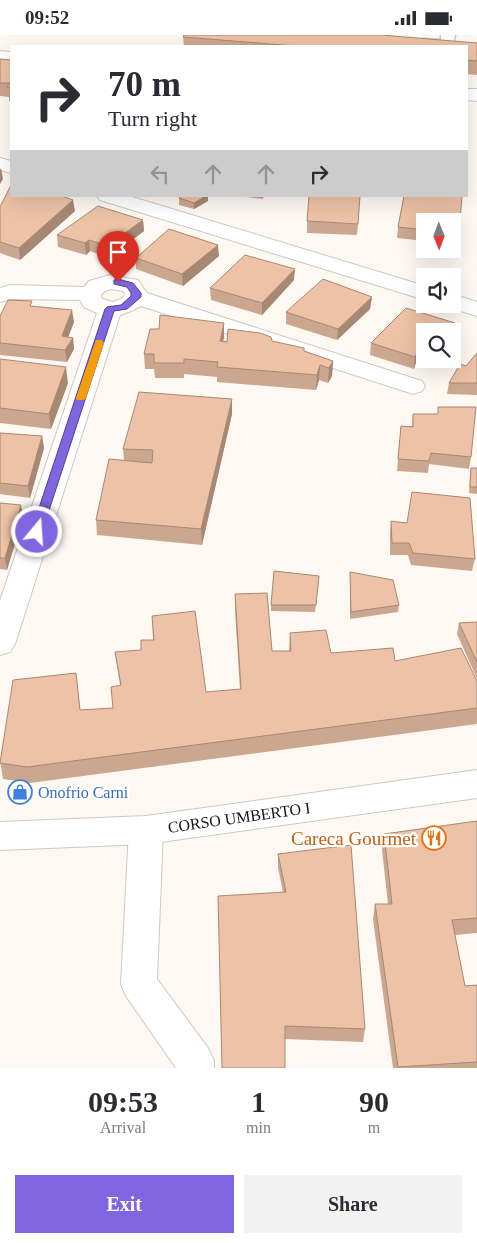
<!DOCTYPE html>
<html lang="en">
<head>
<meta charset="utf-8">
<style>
  body { margin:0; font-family:"Times New Roman",serif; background:#f2f2f3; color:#2b2b33; height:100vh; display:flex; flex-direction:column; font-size:19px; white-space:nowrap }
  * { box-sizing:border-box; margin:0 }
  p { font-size:16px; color:#7c7c81 }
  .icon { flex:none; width:28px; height:28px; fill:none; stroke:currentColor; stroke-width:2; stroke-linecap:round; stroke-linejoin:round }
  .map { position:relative; height:1033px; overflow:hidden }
  .side { display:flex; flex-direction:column; background:#fff; flex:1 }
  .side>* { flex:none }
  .hud { position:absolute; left:10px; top:10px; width:458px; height:152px; border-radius:0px; box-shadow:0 5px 20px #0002; background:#fff; color:#2b2b33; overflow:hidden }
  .needle { width:32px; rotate:179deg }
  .fabs { position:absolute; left:416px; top:178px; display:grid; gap:10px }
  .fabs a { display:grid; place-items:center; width:45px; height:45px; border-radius:0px; background:#fff; box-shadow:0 5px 20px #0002; font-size:25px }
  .pin { position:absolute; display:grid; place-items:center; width:42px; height:42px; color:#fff; margin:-51px -21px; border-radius:50% 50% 50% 0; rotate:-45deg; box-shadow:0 0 5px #0007 }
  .pin .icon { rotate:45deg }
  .me { position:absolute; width:55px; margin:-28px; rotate:18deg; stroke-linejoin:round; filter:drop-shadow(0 0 4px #0008) }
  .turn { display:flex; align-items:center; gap:18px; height:105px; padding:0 15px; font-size:22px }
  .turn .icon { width:65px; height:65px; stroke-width:2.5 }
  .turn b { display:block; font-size:35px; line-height:42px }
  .lanes { display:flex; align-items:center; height:48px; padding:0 15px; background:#0003; justify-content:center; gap:25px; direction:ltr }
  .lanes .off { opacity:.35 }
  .eta { display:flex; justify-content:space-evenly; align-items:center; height:85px; text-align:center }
  .eta b { font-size:30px; font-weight:700; line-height:35px }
  .action { display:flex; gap:10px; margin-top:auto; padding:10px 15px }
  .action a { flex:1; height:58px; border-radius:0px; background:#7f65e0; color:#fff; font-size:20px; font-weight:700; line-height:58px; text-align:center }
  .action a+a { background:#f2f2f3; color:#2b2b33 }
  .status { display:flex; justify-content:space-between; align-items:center; height:35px; padding:0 25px; background:#fff; direction:ltr }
  .status svg { height:14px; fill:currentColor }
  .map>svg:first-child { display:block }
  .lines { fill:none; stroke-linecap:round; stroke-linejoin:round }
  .service-casing { stroke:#cec8c4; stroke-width:3 }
  .minor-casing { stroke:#cec8c4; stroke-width:2 }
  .tertiary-casing { stroke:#cec8c4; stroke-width:2 }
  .service { fill:#fff; fill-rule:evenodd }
  .minor { fill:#fff; fill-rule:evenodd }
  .tertiary { fill:#fff; fill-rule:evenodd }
  .wall { fill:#cca78f }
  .shaded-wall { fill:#a68874 }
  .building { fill:#edc2a6; stroke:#a68874 }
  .route { fill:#7f65e0; stroke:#534292 }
  .slow { fill:#f59e0b }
  .labels { text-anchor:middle; stroke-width:4.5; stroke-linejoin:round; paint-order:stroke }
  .shop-label { font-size:16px; fill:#366cbe; stroke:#fff; text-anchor:start }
  .street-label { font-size:16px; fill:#161413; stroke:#fff }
  .near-food-label { font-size:19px; fill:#c56008; stroke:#fff; text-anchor:end }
</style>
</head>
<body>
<div class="status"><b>09:52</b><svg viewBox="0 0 49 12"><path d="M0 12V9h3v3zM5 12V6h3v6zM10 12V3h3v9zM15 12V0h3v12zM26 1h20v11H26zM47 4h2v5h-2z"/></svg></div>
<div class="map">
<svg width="477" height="1033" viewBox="0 0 477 1033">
  <rect width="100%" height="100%" fill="#fef8f3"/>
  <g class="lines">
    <g class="service-casing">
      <polygon id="service" points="441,0 455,0 453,11 420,11 416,8 423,4 441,5"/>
    </g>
    <g class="minor-casing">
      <g id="minor">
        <polygon points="0,16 11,17 11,27 0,26"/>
        <polygon points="466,54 477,54 477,66 466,65"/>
        <polygon points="0,123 11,126 11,138 0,135"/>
        <polygon points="97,161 129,161 425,251 425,265 100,165"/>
        <path d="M 110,240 L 138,245 L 147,258 L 422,346 L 425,351 L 422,356 L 413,359 L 404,356 L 141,271 L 131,276 L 120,280 L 15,609 L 10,617 L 0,620 L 0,566 L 97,278 L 84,272 L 80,265 L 11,264 L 0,267 L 0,253 L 10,250 L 84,252 L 89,246 ZM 111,254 L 123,256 L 125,258 L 123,263 L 113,267 L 102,264 L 101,260 L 105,256 Z"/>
        <polygon points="452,259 477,267 477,281 444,271 443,269 452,269"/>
        <polygon points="146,781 158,785 163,795 157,944 208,1013 214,1026 214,1033 176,1033 126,961 121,949 129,795 134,785"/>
      </g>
    </g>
    <g class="tertiary-casing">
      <polygon id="tertiary" points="477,735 477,763 146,809 0,815 0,787 146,781"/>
    </g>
    <use href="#service" class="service"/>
    <use href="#minor" class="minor"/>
    <use href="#tertiary" class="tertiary"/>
  </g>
  <g class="wall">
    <polygon points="183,2 477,8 477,40 466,39 466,11 184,11"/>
    <polygon points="0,24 11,25 11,66 9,66 9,62 0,61"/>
    <polygon points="180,161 208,161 208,166 194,174 179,170 179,163"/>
    <polygon points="238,161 264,161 263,164"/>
    <polygon points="404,161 462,161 457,210 452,209 452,186 425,186 425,206 397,203 398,192"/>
    <polygon points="0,172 75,176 20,225 0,218"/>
    <polygon points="143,185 144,196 108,223 90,216 86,220 58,212 57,200"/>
    <polygon points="307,186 358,189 357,200 307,198"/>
    <polygon points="219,221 183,251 136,234 136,223"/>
    <polygon points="294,245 262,280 211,265 210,253"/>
    <polygon points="372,262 370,274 337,305 286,289 286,277"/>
    <polygon points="32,271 74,287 68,302 73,303 74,314 67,327 0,320 0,281"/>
    <polygon points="224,288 223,306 272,306 304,316 333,326 332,341 328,348 319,345 316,355 217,347 217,342 184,339 184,343 155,343 154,334 145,334 144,319 159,294"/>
    <polygon points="455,288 452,300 452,296 425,296 425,324 434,324 427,332 416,327 414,334 370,320 371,308"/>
    <polygon points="477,318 477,360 447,359 449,348 466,331"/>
    <polygon points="0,324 68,348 51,394 0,388"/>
    <polygon points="232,364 232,379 202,510 97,500 96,485 124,425 123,414"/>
    <polygon points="413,379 471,422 469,434 429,429 428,438 397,436 401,391 412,391"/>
    <polygon points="0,398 42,401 44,413 30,463 0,459"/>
    <polygon points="471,433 477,433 477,482 477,459 469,458 470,440"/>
    <polygon points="0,468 23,482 7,535 0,534"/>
    <polygon points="391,486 475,524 472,536 411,530 408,520 390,520 390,498"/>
    <polygon points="350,537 399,570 398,577 350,584"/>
    <polygon points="319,541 315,577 271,576 271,570"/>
    <polygon points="235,559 272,616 289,616 290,598 331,618 395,626 477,646 477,689 30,748 3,744 0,726 76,638 80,675 113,673 120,650 115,617 141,615 153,605 152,581 206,657 240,655 235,576"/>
    <polygon points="477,587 477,644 457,599 459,588"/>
    <polygon points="477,786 477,898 455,900 465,951 477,950 477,1033 393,1033 373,884 375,869 388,869 382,815 384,799"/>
    <polygon points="278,819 365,994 363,1007 285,1004 283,857 278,833"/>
  </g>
  <g class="shaded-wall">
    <polygon points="1,133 3,144 0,149 0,135"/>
    <polygon points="206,161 208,161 208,166 194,174 194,168"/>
    <polygon points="73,165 75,176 20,225 19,213"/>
    <polygon points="143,185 144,196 108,223 107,211"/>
    <polygon points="89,205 90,216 86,220 85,208"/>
    <polygon points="218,210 219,221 183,251 182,239"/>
    <polygon points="295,234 294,245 262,280 262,268"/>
    <polygon points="372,262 370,274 337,305 338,294"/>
    <polygon points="72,275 74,287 64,313 62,301"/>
    <polygon points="224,288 224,303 220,321 220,306"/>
    <polygon points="455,288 453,300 452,300 452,296 448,296"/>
    <polygon points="73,303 74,314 67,327 65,315"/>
    <polygon points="418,315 416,327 414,334 415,322"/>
    <polygon points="428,324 434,324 427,332"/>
    <polygon points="333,326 332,341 328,348 329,333"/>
    <polygon points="320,330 319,345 316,355 317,340"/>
    <polygon points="66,332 68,348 51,394 49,379"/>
    <polygon points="232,364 232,379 202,510 201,494"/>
    <polygon points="42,401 44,413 30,463 28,451"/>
    <polygon points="21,470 23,482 7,535 5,523"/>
  </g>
  <g class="building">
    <polygon points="184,0 381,0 477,8 477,26 466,25 466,11 296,11 183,2"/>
    <polygon points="0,24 11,25 11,52 7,52 10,48 0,48"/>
    <polygon points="11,150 11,161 62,161 73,165 19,213 0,207 0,172"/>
    <polygon points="180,161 206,161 194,168 179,163"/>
    <polygon points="309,161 360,161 358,189 307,186"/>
    <polygon points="404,161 462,161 459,198 452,198 452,186 425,186 425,195 398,192"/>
    <polygon points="98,171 143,185 107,211 89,205 85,208 57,200"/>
    <polygon points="169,194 218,210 182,239 136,223"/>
    <polygon points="245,220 295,234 262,268 210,253"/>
    <polygon points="323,244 372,262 338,294 286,277"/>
    <polygon points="8,265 32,266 30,271 72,275 62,301 73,303 65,315 0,308 0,281"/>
    <polygon points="406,273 455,288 448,296 425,296 425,318 418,315 415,322 371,308"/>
    <polygon points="160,280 224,288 220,306 227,307 228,294 260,298 271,302 272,306 304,313 304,316 333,326 329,333 320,330 317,340 217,332 218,327 184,324 184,328 154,328 154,319 144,319 150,294 159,294"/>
    <polygon points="477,318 477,348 449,348 460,329 466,331"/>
    <polygon points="0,324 66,332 49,379 0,373"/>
    <polygon points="139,357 232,364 201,494 96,485 109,424 152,428 153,415 123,414"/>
    <polygon points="438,372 476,372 471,422 431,418 429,426 398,424 401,391 413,392 413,379 438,379"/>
    <polygon points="0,398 42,401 28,451 0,448"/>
    <polygon points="471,433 477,433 477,452 470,452"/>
    <polygon points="412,457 470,463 475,524 413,518 409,508 392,508 391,486 407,488"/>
    <polygon points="0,468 21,470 5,523 0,523"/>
    <polygon points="274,536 319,541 316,570 271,570"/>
    <polygon points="350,537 393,545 399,570 351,577"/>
    <polygon points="267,558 272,616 291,616 290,598 326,595 331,618 393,613 395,626 461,613 477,646 477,673 27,732 0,728 13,645 76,638 80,675 113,673 111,652 121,650 115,617 141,615 141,605 154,605 152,581 195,576 206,657 241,654 235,559"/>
    <polygon points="477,587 477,627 459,588"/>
    <polygon points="477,786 477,883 452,885 465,951 477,950 477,1027 398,1032 375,869 392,869 384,799"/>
    <polygon points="351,810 365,994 285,991 285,1033 222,1033 218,861 286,857 278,819"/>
  </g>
  <polygon class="route" points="118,244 133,248 141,258 141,262 127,274 114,276 42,497 37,501 33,500 31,497 105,274 107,272 121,270 131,261 131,258 127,252 114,249 114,245"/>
  <polygon class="slow" points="96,305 102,305 104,308 86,363 84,365 77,365 76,363"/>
  <defs>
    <g id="shop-ring" transform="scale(1.25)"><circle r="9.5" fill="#fff" stroke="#3f7fe0" stroke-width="1.5"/><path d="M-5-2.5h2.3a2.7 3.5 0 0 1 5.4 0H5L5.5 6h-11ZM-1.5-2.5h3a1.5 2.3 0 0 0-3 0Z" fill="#3f7fe0"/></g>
    <g id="restaurant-ring" transform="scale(1.25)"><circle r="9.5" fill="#fff" stroke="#e8710a" stroke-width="1.5"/><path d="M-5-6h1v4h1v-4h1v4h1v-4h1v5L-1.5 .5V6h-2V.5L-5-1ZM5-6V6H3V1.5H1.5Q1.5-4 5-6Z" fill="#e8710a"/></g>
  </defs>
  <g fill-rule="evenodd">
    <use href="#shop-ring" x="20" y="757"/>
    <use href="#restaurant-ring" x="434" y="803"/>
  </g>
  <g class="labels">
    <g class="shop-label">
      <text x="38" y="763">Onofrio Carni</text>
    </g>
    <g class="street-label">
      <text transform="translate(239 782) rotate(-8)" y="6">CORSO UMBERTO I</text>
    </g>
    <g class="near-food-label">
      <text x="416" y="810">Careca Gourmet</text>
    </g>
  </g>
</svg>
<div class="fabs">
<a><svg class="needle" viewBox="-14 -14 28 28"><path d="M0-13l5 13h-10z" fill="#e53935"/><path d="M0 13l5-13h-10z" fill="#7c7c81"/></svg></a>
<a><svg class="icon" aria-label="sound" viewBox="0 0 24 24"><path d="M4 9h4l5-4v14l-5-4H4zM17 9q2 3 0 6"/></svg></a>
<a><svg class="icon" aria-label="search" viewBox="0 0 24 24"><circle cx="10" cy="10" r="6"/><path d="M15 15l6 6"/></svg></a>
</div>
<div class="pin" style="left:118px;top:247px;background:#d93025"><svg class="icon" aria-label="arrive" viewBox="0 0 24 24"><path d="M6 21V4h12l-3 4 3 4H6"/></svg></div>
<svg class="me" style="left:37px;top:497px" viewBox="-20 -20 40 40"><circle r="17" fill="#7f65e0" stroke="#fff" stroke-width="3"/><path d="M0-11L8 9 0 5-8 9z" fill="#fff"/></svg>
<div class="hud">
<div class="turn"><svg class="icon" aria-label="right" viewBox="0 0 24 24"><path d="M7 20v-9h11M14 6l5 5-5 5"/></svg><div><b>70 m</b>Turn right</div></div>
<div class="lanes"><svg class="icon off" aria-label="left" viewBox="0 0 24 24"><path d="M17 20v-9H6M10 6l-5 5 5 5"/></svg><svg class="icon off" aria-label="ahead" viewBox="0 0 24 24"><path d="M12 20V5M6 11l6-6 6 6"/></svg><svg class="icon off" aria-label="ahead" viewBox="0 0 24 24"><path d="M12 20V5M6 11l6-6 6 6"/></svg><svg class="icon" aria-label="right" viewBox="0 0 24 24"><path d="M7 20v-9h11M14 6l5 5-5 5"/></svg></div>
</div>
</div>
<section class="side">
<div class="eta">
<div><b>09:53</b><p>Arrival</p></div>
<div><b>1</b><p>min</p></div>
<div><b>90</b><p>m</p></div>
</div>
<div class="action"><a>Exit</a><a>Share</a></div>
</section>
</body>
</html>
